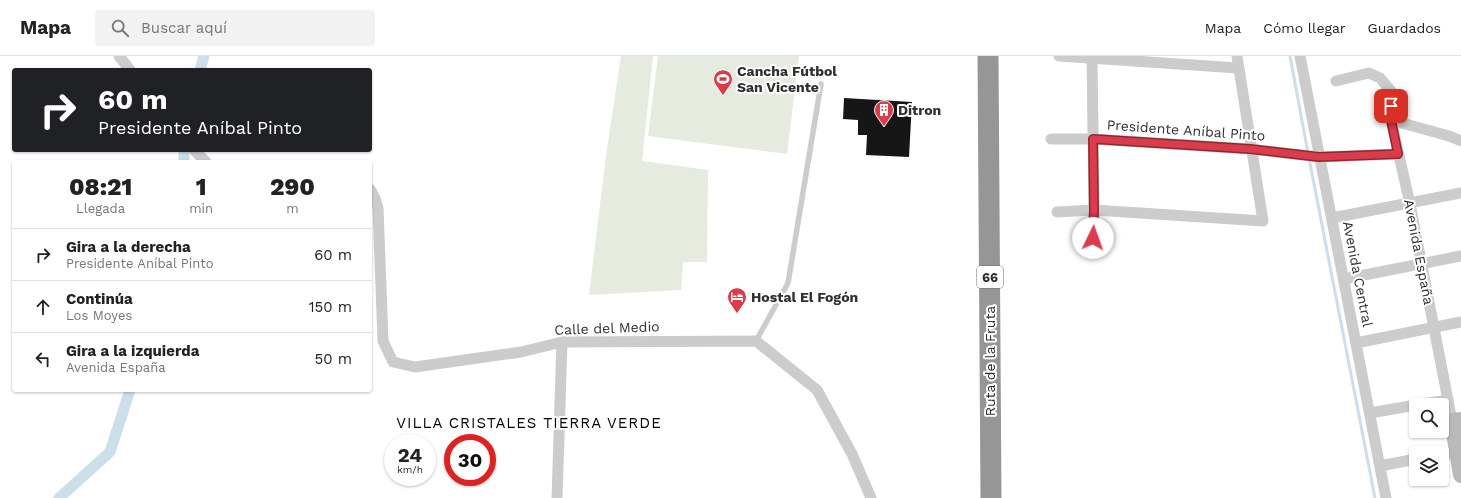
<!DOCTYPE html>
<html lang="es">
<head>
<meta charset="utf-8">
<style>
  body { margin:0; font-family:"Work Sans",sans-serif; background:#f2f2f2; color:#222; height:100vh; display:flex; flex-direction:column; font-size:15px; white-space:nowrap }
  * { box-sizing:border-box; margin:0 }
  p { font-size:13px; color:#767676 }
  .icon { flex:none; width:22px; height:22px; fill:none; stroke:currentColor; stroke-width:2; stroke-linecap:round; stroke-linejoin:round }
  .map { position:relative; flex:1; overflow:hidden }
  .panel { position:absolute; left:12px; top:104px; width:360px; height:232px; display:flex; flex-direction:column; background:#fff; border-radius:4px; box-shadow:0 1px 3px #0004 }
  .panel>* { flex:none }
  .banner { position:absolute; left:12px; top:12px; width:360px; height:84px; border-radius:4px; box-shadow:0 1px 3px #0004; background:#202124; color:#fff; overflow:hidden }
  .tools { position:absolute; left:1409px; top:342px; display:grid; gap:8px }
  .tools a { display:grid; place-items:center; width:40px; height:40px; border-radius:4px; background:#fff; box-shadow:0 1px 3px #0004; font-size:20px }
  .speed { position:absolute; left:384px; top:378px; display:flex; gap:8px; font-size:20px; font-weight:700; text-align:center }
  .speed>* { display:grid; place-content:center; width:52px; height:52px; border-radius:50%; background:#fff; box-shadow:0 1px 3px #0004; line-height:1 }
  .speed small { font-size:10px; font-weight:400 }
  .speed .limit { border:6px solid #d22; background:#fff; color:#111 }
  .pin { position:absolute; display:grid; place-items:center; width:34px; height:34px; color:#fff; margin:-17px; border-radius:8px; box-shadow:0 2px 6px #0006 }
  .me { position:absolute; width:44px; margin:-22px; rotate:3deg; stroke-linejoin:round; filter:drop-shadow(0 0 3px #0008) }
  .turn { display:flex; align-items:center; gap:14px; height:84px; padding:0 20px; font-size:18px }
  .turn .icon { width:52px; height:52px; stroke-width:2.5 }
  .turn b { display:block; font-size:28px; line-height:34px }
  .eta { display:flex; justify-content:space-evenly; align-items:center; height:68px; text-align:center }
  .eta b { font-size:24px; font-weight:800; line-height:28px }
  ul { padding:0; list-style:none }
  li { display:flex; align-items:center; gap:12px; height:52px; padding:0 20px; border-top:1px solid #e0e0e0 }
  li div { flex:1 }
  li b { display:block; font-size:15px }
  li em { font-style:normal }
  header { display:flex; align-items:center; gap:24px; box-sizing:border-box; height:56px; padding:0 20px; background:#fff; border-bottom:1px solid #e0e0e0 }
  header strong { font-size:19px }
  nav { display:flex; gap:22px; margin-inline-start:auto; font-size:14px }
  .search { width:280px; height:36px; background:#f2f2f2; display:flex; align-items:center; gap:10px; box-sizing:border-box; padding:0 14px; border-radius:4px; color:#767676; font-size:15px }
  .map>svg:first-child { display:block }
  .green { fill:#e5ebde }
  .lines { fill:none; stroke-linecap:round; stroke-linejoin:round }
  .stream { stroke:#cbdfea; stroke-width:3 }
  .canal { stroke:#cbdfea; stroke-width:11 }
  .building { fill:#161616 }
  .lane { stroke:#ccc; stroke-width:5.5 }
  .street { stroke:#ccc; stroke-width:11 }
  .secondary { stroke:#b9b9b9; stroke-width:16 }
  .highway { stroke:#969696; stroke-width:21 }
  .route-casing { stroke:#8e2731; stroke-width:10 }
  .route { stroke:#db3c4c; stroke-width:7 }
  .labels { text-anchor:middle; stroke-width:4; stroke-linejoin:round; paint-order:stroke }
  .shield { fill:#fff; stroke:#6d6d6d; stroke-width:1 }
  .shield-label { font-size:13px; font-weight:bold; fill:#2f2f2f }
  .poi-label { font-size:14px; font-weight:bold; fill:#2f2f2f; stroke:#fff; text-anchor:start }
  .street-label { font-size:14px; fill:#2f2f2f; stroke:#fff }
  .neighbourhood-label { font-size:15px; letter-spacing:1px; fill:#000; stroke:#fff }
</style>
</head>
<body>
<header>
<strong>Mapa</strong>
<div class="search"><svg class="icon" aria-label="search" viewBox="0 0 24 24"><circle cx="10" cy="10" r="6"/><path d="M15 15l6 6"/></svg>Buscar aquí</div>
<nav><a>Mapa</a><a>Cómo llegar</a><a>Guardados</a></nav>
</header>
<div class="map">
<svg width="1461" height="442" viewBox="0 0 1461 442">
  <rect width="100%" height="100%" fill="#fff"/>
  <g class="green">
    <polygon points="621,0 653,0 642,105 708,114 707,206 683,206 681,234 589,239 606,100"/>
    <polygon points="658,0 799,0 787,98 648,80"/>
  </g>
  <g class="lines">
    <g class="stream">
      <polyline points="1290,0 1308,97"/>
      <polyline points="1309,102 1375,442"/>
    </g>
    <g class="canal">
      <polyline points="200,14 204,0"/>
      <polyline points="184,106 184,94"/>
      <polyline points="59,442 110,396 130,334"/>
    </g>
  </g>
  <polygon class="building" points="844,42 912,46 909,101 866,99 867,79 858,79 858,64 843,63"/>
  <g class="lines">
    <polyline class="lane" points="756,285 788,227 821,28"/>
    <g class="street">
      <polyline points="119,0 130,14"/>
      <polyline points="1059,0 1238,12"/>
      <polyline points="1092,0 1094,154 1093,182"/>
      <polyline points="1300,0 1386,442"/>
      <polyline points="1336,25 1369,17 1380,22 1391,35 1391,64 1410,148 1452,365"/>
      <polyline points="1391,64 1449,80 1461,85"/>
      <polyline points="1051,83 1093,83 1250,93 1319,101 1398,98"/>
      <polyline points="194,94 206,106"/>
      <polyline points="370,133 375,142 378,152 383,285 393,306 415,311 521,296 562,286 756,285 817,334 852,398 871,442"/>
      <polyline points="1057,156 1094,154 1263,165 1237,0"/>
      <polyline points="1332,162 1461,137"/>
      <polyline points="1344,223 1461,200"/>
      <polyline points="1356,287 1461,266"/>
      <polyline points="1417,349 1448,344"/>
      <polyline points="1370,357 1416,349"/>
      <polyline points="1442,399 1457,396"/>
      <polyline points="1380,410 1416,403"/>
      <polyline points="557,442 562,286"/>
    </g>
    <polyline class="secondary" points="1461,364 1452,365 1461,419"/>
    <polyline class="highway" points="988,0 991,442"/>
  </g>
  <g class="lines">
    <g class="route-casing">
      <polyline id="route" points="1093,182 1094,154 1093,83 1250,93 1319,101 1398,98 1391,64 1391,50"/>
    </g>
    <use href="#route" class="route"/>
  </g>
  <defs>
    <g id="stadium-pin" transform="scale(1)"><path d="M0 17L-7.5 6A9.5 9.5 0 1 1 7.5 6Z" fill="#db3c4c" stroke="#fff"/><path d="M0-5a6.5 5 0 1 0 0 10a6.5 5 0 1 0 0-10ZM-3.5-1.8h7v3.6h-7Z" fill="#fff"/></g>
    <g id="building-pin" transform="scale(1)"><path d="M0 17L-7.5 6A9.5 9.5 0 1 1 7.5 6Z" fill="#db3c4c" stroke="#fff"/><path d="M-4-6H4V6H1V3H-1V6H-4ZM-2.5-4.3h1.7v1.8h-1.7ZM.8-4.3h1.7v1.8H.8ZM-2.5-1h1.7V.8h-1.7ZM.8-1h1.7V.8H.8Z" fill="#fff"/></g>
    <g id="hotel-pin" transform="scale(1)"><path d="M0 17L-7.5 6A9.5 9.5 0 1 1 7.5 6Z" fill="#db3c4c" stroke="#fff"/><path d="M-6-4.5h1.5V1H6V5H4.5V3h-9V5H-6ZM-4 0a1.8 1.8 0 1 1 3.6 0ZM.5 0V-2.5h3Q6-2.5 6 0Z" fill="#fff"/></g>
  </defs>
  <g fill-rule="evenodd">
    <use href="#stadium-pin" x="723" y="23"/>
    <use href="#building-pin" x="884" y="54"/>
    <use href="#hotel-pin" x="737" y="241"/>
  </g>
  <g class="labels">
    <rect class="shield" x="977" y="210" width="26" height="22" rx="3"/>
    <g class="shield-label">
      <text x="990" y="226">66</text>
    </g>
    <g class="poi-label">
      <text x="737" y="20">Cancha Fútbol<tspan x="737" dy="16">San Vicente</tspan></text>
      <text x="898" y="59">Ditron</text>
      <text x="751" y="246">Hostal El Fogón</text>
    </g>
    <g class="street-label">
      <text transform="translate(1186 74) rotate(4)" y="5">Presidente Aníbal Pinto</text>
      <text transform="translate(1419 196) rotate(79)" y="5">Avenida España</text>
      <text transform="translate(1358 218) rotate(79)" y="5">Avenida Central</text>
      <text transform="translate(607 272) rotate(-2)" y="5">Calle del Medio</text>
      <text transform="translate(990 305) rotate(-90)" y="5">Ruta de la Fruta</text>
    </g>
    <g class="neighbourhood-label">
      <text x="529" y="372">VILLA CRISTALES TIERRA VERDE</text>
    </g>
  </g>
</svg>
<div class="tools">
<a><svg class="icon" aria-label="search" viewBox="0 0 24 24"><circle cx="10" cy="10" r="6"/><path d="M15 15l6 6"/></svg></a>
<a><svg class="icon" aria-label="layers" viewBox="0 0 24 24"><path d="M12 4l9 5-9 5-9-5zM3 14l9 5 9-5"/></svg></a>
</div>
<div class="speed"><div>24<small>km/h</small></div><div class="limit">30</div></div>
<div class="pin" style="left:1391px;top:50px;background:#d93025"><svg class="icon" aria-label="arrive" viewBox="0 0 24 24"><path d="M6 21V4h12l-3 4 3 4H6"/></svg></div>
<svg class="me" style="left:1093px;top:182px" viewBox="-20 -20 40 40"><circle r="19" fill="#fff"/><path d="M0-13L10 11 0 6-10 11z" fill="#db3c4c"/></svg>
<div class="banner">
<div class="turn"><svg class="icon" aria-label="right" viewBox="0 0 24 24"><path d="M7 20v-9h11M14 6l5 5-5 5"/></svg><div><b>60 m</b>Presidente Aníbal Pinto</div></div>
</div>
<section class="panel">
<div class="eta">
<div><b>08:21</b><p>Llegada</p></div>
<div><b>1</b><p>min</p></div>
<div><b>290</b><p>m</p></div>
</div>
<ul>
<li><svg class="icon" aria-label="right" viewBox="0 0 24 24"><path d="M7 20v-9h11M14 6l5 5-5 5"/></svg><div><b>Gira a la derecha</b><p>Presidente Aníbal Pinto</p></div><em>60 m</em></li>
<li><svg class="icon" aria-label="ahead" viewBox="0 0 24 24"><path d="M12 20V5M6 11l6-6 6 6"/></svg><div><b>Continúa</b><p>Los Moyes</p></div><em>150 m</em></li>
<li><svg class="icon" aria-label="left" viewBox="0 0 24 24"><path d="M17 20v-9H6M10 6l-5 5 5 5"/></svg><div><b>Gira a la izquierda</b><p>Avenida España</p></div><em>50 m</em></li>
</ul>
</section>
</div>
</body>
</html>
